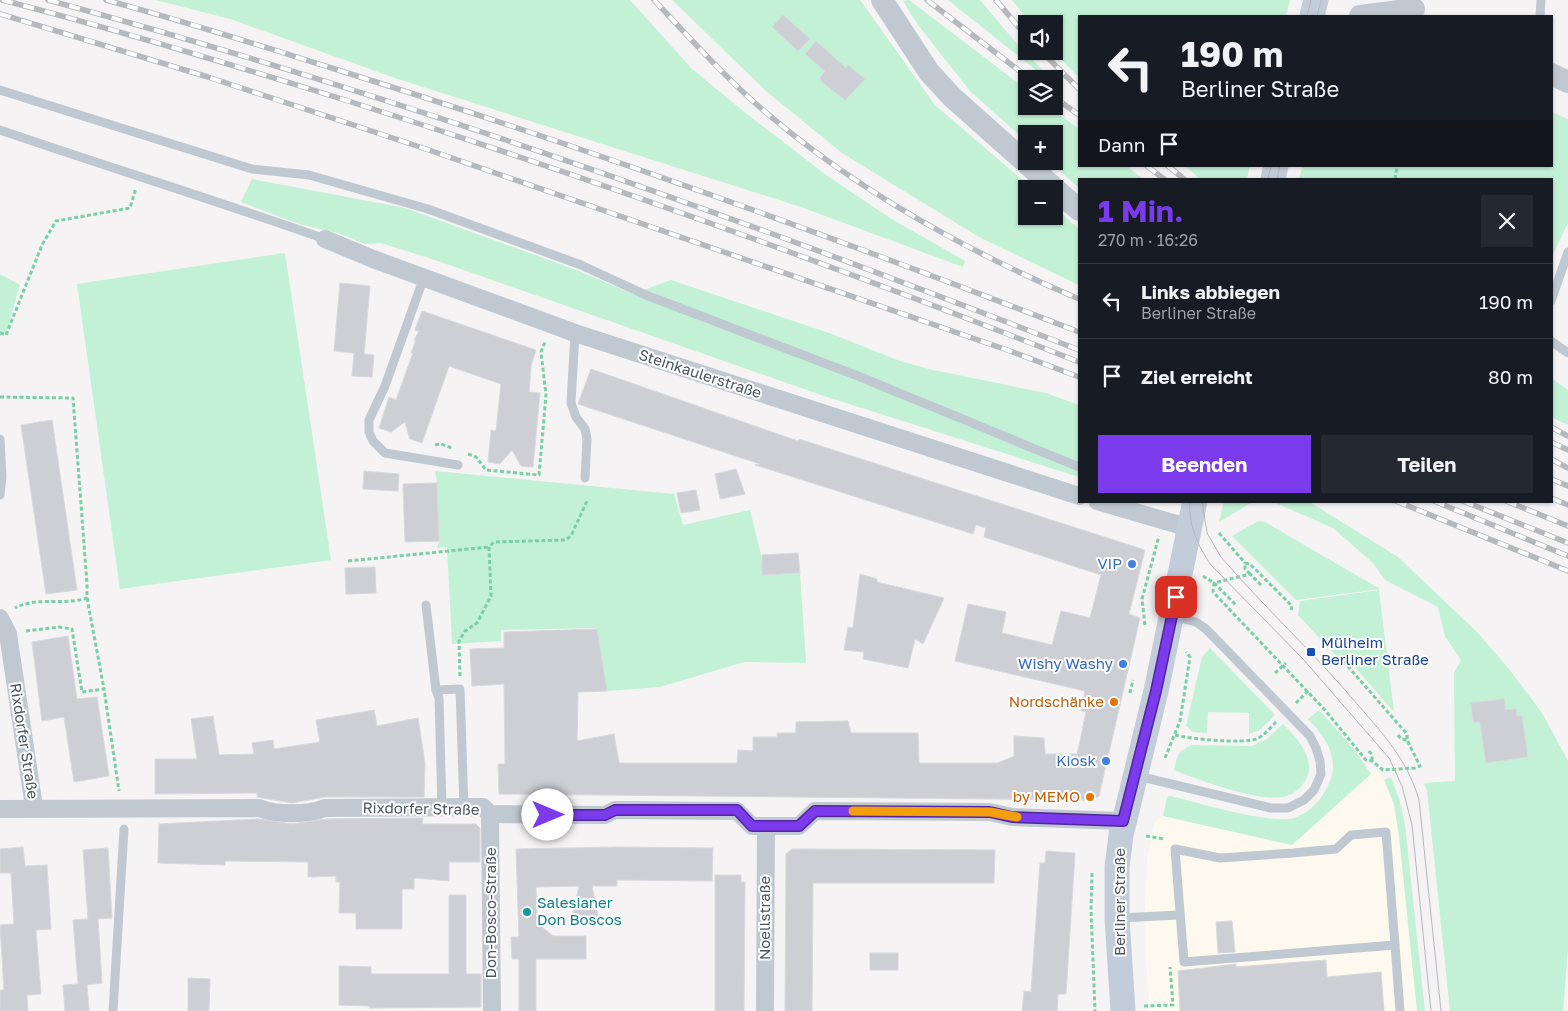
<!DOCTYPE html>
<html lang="de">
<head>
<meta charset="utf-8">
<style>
  body { margin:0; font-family:"Golos Text",sans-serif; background:#242831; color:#f1f3f6; height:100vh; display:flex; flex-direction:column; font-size:19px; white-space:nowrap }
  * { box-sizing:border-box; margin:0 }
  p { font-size:16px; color:#9ea1a6 }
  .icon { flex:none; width:28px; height:28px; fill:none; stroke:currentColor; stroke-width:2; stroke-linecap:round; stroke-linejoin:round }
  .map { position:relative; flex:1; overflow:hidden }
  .sheet { position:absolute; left:1078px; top:178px; width:475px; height:325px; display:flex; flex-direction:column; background:#171b24; border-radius:0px; box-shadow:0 1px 4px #0004 }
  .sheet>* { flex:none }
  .top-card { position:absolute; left:1078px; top:15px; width:475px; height:152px; border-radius:0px; box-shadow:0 1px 4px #0004; background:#171b24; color:#f1f3f6; overflow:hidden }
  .fabs { position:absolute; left:1018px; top:15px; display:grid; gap:10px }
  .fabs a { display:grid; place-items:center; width:45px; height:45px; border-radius:0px; background:#171b24; box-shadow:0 1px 4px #0004; font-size:25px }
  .pin { position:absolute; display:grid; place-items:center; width:42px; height:42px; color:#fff; margin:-21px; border-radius:10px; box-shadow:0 2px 8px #0006 }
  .me { position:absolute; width:55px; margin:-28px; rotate:90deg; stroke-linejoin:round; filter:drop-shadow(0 0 4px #0008) }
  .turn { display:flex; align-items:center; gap:18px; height:105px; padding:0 20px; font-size:22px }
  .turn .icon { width:65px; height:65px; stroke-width:2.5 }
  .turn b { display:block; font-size:35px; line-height:42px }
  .then { display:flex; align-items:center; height:48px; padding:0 20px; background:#0003; gap:10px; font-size:19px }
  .round { display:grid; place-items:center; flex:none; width:52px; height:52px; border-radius:0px; background:#242831 }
  .summary { display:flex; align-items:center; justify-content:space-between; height:85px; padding:0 20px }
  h1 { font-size:30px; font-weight:700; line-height:38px; color:#7c3aed }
  .primary-button { display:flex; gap:10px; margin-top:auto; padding:10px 20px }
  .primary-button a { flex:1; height:58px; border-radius:0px; background:#7c3aed; color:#fff; font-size:20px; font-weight:700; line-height:58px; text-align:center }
  .primary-button a+a { background:#242831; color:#f1f3f6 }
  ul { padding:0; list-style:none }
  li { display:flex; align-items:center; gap:15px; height:75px; padding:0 20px; border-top:1px solid #363941 }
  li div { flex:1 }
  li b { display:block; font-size:19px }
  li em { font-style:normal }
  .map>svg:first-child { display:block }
  .commercial { fill:#fdf9ee }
  .green { fill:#c2f1d5 }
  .building { fill:#cdcfd5; stroke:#d7d9de }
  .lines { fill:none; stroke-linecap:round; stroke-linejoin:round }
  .path { stroke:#79d0a7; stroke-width:3; stroke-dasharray:4 2.5; stroke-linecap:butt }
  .service { stroke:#c0c9d2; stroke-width:9 }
  .minor { stroke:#c0c9d2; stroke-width:18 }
  .tertiary { stroke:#c0c9d2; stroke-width:22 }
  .secondary { stroke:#c3cdd9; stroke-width:25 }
  .tram { stroke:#b5b8bd; stroke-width:1 }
  .rail-casing { stroke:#b5b8bd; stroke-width:5.5 }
  .rail { stroke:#fff; stroke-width:4; stroke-dasharray:11; stroke-linecap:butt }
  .route-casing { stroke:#51269a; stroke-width:12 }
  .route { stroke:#7c3aed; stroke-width:9 }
  .slow { stroke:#f59e0b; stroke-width:9 }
  .shop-dot { fill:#3f7fe0; stroke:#fff; stroke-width:2 }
  .transit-dot { fill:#1a4fb4; stroke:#fff; stroke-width:2 }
  .food-dot { fill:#e8710a; stroke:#fff; stroke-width:2 }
  .culture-dot { fill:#0f9aa8; stroke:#fff; stroke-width:2 }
  .labels { text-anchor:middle; stroke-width:4; stroke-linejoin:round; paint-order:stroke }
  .street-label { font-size:15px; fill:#4a5561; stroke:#fff }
  .shop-label { font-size:15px; fill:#366cbe; stroke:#fff; text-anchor:end }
  .transit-label { font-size:15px; fill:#164399; stroke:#fff; text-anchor:start }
  .food-label { font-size:15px; fill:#c56008; stroke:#fff; text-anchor:end }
  .culture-label { font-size:15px; fill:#0d838f; stroke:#fff; text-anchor:start }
</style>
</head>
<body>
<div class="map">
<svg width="1568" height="1011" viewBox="0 0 1568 1011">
  <rect width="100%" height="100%" fill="#f5f3f3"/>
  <polygon class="commercial" points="1374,771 1381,773 1394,804 1406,892 1417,1011 1150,1011 1146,962 1145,904 1147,859 1154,822 1163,816 1292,845"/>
  <g class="green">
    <polygon points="156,0 630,0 692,69 747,114 826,175 890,218 965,261 963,267 801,207 395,78 230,19"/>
    <polygon points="672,0 860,0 935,105 1033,189 1026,189 1026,216 1054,216 1054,207 1079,229 1079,285 979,237 842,153 766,91"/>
    <polygon points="909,0 1026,89 1026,106 1048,106 1079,129 1079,166 1127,166 1143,179 1079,179 1079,188 1049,161 1054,161 1054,134 1026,134 1026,141 970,91 918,25 903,1"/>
    <polygon points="948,0 980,0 1024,52 1052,79 1047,79"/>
    <polygon points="1012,0 1290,0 1286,16 1079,16 1079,77 1052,51 1054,24 1031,24"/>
    <polygon points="1551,112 1568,119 1568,223 1551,258 1551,179 1299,179 1303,166 1551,166"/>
    <polygon points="1185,166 1250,166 1247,179 1200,179"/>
    <polygon points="252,179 405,208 579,271 633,294 671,280 832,334 900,361 933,370 1046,393 1079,405 1079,477 824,396 432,259 381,243 365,244 338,233 299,224 241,202"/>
    <polygon points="285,253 331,560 120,589 77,284"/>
    <polygon points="0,274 20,285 6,333 0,332"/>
    <polygon points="1551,378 1568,390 1568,425 1551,417"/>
    <polygon points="435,471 674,494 683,525 750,510 761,555 763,575 800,573 806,663 744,662 660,687 607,691 596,628 501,630 501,641 452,644 447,547 437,548 439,541 437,483"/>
    <polygon points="1224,501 1254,501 1219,522"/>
    <polygon points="1271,501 1308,501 1398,557 1478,633 1509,669 1542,713 1568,761 1568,949 1563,1011 1450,1011 1427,790 1424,783 1455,781 1454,673 1461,660 1445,636 1438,607 1385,580 1373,563 1333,528"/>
    <polygon points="1258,521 1265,522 1380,589 1296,600 1232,536"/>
    <polygon points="1379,590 1394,712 1347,658 1338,658 1298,615 1300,601"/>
    <polygon points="1210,648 1275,715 1260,730 1249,734 1249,713 1208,712 1207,733 1193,732 1186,726 1202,657"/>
    <path d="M 1319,710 L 1354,749 L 1371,774 L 1292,845 L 1163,816 L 1167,797 L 1170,796 C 1196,802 1271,825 1294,818 C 1313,811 1323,798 1330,781 C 1340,757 1324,735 1308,719 Z"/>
    <path d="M 1283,724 C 1296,737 1315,757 1307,777 C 1303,787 1293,796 1281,797 C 1255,801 1199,780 1174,770 C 1177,757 1178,750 1192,745 L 1252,746 L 1267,739 Z"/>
    <polygon points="1391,777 1400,802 1405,825 1425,1011 1417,1011 1399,836 1394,804 1384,780"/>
  </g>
  <g class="building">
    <polygon points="783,15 810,39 798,51 772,27"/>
    <polygon points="816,41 846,68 848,65 865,79 845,100 822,82 820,78 825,71 805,54"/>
    <polygon points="340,283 370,286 364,354 374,355 372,377 352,376 354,353 334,351"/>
    <polygon points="422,311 536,350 531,366 529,392 540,393 533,467 521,466 512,450 500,464 488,462 491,430 496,431 501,384 449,366 422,443 410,439 405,422 391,432 379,428 389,397 396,400 413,353 411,353 416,340 414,340 419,331 415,330"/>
    <polygon points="591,369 798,441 799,439 1145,550 1129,614 1140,618 1099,796 1093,800 499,794 498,764 505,764 504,684 472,686 470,649 504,648 504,632 597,629 607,691 578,692 577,741 614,734 619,763 737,763 738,750 753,751 753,737 777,737 777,733 796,733 796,722 848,721 851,733 918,733 919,763 998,763 1014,756 1014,736 1044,738 1045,754 1077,754 1080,741 1086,712 1081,711 1085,691 955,661 968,604 1006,612 1002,633 1052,645 1061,611 1090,618 1101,575 984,537 986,528 976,525 973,534 787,475 755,465 760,464 578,404"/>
    <polygon points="52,420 77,590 46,594 21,425"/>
    <polygon points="736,469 745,494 720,499 715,474"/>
    <polygon points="364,471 399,474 398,491 363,489"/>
    <polygon points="437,483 439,541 405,542 403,484"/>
    <polygon points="696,490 700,510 681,513 677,493"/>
    <polygon points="798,553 800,573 762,575 762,555"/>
    <polygon points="375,567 376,593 346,594 345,568"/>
    <polygon points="860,574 877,579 877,582 944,598 923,644 915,639 908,668 863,659 864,652 844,650 848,627 853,628"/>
    <polygon points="68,636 77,699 97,697 109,776 74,782 64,717 42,721 32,642"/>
    <polygon points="1504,699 1505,710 1516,709 1517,716 1522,716 1528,757 1486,763 1480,722 1473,722 1471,703"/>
    <polygon points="374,710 377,726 418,718 425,763 424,797 325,797 292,803 257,797 257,793 155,794 155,759 197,759 191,719 213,716 219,755 254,754 252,743 273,740 274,749 320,742 316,720"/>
    <polygon points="423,818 422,824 476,824 480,828 480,862 449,862 449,881 416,878 414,879 414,889 402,889 402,929 356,929 356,913 339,913 340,882 336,882 336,876 308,877 308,862 225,861 225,865 158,863 159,824 258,819 292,824 327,819"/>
    <polygon points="23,847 25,866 47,865 51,929 36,930 41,994 27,995 28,1011 0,1011 0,990 4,990 0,925 14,924 11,873 0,873 0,849"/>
    <polygon points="616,847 713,848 712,881 617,880 617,886 592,886 598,916 576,926 573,913 579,886 536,887 537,923 553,936 586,936 586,959 536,959 536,1011 519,1011 519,959 512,959 511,937 519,937 516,849"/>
    <polygon points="108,848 112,918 98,919 102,983 87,985 89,1011 65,1011 63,985 78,984 73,920 88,919 83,850"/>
    <polygon points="792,849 995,850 994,883 813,883 812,1011 785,1011 786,854"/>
    <polygon points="1046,851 1075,853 1066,994 1058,994 1057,1011 1022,1011 1024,991 1031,992 1040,863 1045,863"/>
    <polygon points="715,875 741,875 741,882 745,882 744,1011 715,1011"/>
    <polygon points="449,895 466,895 466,974 481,974 481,1007 370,1008 370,1006 339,1005 339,966 371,967 371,974 449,974"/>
    <polygon points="1232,921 1235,952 1218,953 1216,922"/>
    <rect x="870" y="953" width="28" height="17"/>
    <polygon points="1326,960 1327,977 1381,972 1384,1011 1180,1011 1178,971 1236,964 1236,967"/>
    <polygon points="188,978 210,979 209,1011 188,1011"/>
  </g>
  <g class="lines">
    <g class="path">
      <polyline points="1395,179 1397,166"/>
      <polyline points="0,333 6,335 42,245 56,221 130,208 136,188"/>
      <path d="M 0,397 L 73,398 L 87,584 L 87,598 C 63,606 38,596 15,608"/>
      <polyline points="435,445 441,444 452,448"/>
      <polyline points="468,454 476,457 486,470 539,475 546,395 541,352 545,342"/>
      <polyline points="1219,533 1245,563"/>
      <polyline points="348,561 489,547"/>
      <polyline points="1250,574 1245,569 1245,563 1250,564 1292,606 1291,610"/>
      <polyline points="1203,576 1214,583 1237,606"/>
      <polyline points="1261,585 1250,574 1214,583 1213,592 1324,709 1366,760 1372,761 1383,770 1415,768 1420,766 1407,740 1407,734 1345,663 1340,663"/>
      <polyline points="87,598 104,689"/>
      <polyline points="1145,625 1142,599 1159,536"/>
      <polyline points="26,631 59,627 72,629 82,692 104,689 119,791"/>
      <polyline points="1275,673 1286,663"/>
      <polyline points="460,676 459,641 465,631 477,623 491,596 489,547 494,542 565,540 571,536 587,501"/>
      <polyline points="1130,693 1133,680"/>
      <polyline points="1296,703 1310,689"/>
      <path d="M 1175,735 C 1190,739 1242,744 1256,739 C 1264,736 1271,727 1277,721"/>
      <polyline points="1398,735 1401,739 1407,740"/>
      <polyline points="1369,751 1372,755 1372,761"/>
      <polyline points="1165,758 1180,721 1190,657 1186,652"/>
      <polyline points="1146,836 1165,839"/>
      <polyline points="1092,873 1091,910 1095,1011"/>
      <polyline points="1144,1006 1173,1005 1170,967"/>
    </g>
    <g class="service">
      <polyline points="1540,16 1541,0"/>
      <polyline points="0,90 252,169 309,175 428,209 581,265 646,295 858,376 1079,467"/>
      <path d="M 0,130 C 108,167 218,201 325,239"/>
      <polyline points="424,277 385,386 369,420 369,432 373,441 385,453 458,465"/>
      <polyline points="1551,301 1568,252"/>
      <polyline points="575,333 571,403 576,417 585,429 587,439 585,478"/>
      <polyline points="1551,341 1568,353"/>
      <polyline points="0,439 2,477 0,495"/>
      <polyline points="426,605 436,690 439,698 442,808"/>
      <polyline points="436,690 460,689 464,808"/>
      <polyline points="1138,776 1271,808 1288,808 1304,800 1314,790 1321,774 1320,761 1316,748 1310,736 1206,629 1196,622 1172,616"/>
      <polygon points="1386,832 1395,945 1184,962 1175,849 1220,858 1293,853 1336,849 1351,835"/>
      <polyline points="1118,918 1180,915"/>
      <polyline points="1395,945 1400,1011"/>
      <polyline points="113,1011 124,829"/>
    </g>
    <g class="minor">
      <polyline points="325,239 373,259 575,333 1079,496"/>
      <polyline points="1097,501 1190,528"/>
      <polyline points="0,618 8,634 34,807"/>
      <path d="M 0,809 L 259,808 C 276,815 308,815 325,808 L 483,807 L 490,814 L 605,815 L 615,810 L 737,811 L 752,826 L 799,826 L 815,811 L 990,812 L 1012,817 L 1123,821"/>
      <polyline points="490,814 492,1011"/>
      <polyline points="765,1011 766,826"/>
    </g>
    <g class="tertiary">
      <polyline points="882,0 929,72 952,97 1079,210"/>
      <polyline points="1360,16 1414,9"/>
      <polyline points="1551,74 1568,82"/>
    </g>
    <g class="secondary">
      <polyline points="1312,16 1316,0"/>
      <polyline points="1273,179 1276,166"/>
      <polyline points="1123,1011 1117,918 1117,867 1121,835 1156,691 1195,501"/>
    </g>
    <g class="tram">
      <polyline points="1307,16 1311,0"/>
      <polyline points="1317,16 1321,0"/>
      <polyline points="1268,179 1271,166"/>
      <polyline points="1277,179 1280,166"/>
      <path d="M 1190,501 C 1188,525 1198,546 1211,565 L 1303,659 L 1389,758 L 1402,786 L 1412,825 L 1431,1011"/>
      <path d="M 1202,501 L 1207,533 L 1221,557 C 1265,608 1315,654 1358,705 C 1384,735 1408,761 1419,800 L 1441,1011"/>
    </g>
    <g class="rail-casing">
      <g id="rail">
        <path d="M 2,0 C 119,30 233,65 348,101 C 595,179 838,267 1079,362"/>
        <path d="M 48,0 C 398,95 740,218 1079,350"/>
        <path d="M 106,0 C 184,21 261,46 338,70 C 588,148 834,237 1079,332"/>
        <path d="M 654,0 C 687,35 719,71 755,103 C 849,186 964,250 1079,299"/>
        <polyline points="927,0 1030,79"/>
        <polyline points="996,0 1026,36"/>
        <polyline points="0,14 208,77 426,149 1010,351 1079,377"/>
        <polyline points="1041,51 1079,89"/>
        <polyline points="1054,97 1079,115"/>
        <polyline points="1147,166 1164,179"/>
        <polyline points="1168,166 1184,179"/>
        <polyline points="1551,427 1568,436"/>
        <polyline points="1551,442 1568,450"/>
        <polyline points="1551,459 1568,468"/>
        <polyline points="1551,479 1568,486"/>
        <polyline points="1551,498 1568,505"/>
        <polyline points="1396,501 1568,571"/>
        <polyline points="1434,501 1568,556"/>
        <polyline points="1463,501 1568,543"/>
        <polyline points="1506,501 1568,526"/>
      </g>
    </g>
    <use href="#rail" class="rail"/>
  </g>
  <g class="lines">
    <g class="route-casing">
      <polyline id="route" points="548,815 605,815 615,810 737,810 752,826 799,826 815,811 990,812 1012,817 1123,821 1156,691 1176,597"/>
    </g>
    <use href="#route" class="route"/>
    <polyline class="slow" points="853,811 990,812 1017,817"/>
  </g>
  <g class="shop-dot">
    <circle cx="1132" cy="564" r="5"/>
    <circle cx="1123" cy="664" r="5"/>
    <circle cx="1106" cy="761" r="5"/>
  </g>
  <rect class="transit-dot" x="1306" y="647" width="10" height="10" rx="2.5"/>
  <g class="food-dot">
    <circle cx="1114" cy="702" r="5"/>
    <circle cx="1090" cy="797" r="5"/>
  </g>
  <circle class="culture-dot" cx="527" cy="912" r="5"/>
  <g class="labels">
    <g class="street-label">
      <text transform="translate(700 374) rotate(18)" y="5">Steinkaulerstraße</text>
      <text transform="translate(24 741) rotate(81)" y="5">Rixdorfer Straße</text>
      <text transform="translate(421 809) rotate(1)" y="5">Rixdorfer Straße</text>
      <text transform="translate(1120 902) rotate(-90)" y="5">Berliner Straße</text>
      <text transform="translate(491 913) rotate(-90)" y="5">Don-Bosco-Straße</text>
      <text transform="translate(765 918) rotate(-90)" y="5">Noellstraße</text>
    </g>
    <g class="shop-label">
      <text x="1122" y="569">VIP</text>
      <text x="1113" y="669">Wishy Washy</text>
      <text x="1096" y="766">Kiosk</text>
    </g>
    <g class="transit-label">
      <text x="1321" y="648">Mülheim<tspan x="1321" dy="17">Berliner Straße</tspan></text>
    </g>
    <g class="food-label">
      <text x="1104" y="707">Nordschänke</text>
      <text x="1080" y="802">by MEMO</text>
    </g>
    <g class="culture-label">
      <text x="537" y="908">Salesianer<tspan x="537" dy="17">Don Boscos</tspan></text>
    </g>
  </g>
</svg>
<div class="fabs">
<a><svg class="icon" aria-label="sound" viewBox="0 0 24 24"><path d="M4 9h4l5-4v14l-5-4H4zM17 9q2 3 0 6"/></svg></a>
<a><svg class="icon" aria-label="layers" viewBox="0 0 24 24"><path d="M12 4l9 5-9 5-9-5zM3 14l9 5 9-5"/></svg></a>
<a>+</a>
<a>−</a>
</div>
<div class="pin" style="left:1176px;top:597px;background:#d93025"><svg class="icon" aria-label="arrive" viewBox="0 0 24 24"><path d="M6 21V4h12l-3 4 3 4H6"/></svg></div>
<svg class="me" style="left:548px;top:815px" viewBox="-20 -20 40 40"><circle r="19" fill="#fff"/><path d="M0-13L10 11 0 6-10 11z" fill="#7c3aed"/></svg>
<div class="top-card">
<div class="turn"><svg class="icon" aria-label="left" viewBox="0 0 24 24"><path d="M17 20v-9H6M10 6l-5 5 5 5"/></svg><div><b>190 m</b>Berliner Straße</div></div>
<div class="then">Dann<svg class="icon" aria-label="arrive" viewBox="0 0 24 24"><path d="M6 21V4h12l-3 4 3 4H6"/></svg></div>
</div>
<section class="sheet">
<div class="summary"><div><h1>1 Min.</h1><p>270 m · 16:26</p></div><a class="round"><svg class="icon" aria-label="close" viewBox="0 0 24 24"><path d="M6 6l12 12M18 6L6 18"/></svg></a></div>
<ul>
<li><svg class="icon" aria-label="left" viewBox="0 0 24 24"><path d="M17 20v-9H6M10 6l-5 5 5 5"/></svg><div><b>Links abbiegen</b><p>Berliner Straße</p></div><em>190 m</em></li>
<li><svg class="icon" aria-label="arrive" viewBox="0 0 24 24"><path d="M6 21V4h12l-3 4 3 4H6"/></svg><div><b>Ziel erreicht</b></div><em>80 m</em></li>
</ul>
<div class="primary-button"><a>Beenden</a><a>Teilen</a></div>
</section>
</div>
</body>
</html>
